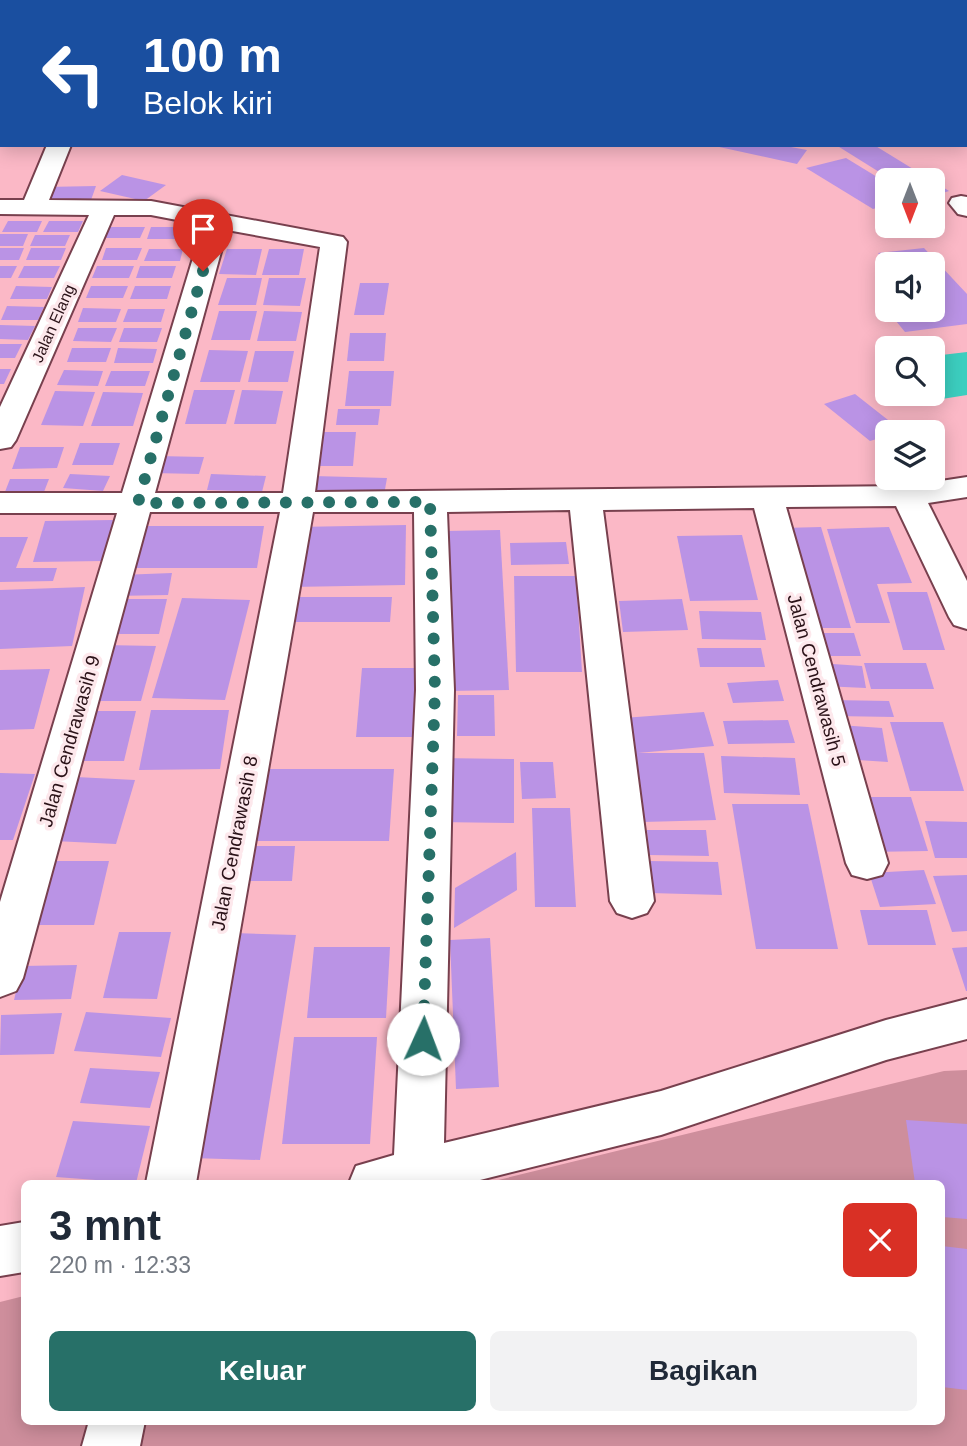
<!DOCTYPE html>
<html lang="id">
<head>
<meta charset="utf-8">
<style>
  body { margin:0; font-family:Helvetica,sans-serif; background:#f2f2f3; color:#1f2937; height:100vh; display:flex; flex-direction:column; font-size:26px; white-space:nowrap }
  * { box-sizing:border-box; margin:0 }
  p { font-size:23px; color:#747a83 }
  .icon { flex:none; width:38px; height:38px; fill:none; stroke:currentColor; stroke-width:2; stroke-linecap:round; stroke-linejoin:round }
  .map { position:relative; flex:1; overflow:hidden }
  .sheet { position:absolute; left:21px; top:1180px; width:924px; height:245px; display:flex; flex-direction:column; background:#fff; border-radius:10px; box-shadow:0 4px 18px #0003 }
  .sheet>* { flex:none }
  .banner { position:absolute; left:0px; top:0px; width:968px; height:147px; box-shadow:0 4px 18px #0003; background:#1a4fa0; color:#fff; overflow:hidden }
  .needle { width:46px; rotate:180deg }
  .buttons { position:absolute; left:875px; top:168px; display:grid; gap:14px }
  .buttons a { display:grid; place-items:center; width:70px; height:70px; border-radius:10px; background:#fff; box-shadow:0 4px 18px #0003; font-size:35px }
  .pin { position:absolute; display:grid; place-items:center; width:60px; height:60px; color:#fff; margin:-72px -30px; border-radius:50% 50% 50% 0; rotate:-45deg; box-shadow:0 0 7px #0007 }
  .pin .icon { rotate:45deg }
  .me { position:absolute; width:77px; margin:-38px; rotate:2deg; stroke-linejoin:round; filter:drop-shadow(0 0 5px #0008) }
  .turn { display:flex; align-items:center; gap:24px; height:147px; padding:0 28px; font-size:32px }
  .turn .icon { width:91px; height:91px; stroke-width:2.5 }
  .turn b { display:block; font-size:49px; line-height:60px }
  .round { display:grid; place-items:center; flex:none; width:74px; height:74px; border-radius:10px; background:#f2f2f3 }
  .head { display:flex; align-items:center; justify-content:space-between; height:119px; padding:0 28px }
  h1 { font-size:42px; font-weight:600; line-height:52px }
  .primary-button { display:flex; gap:14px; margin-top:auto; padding:14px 28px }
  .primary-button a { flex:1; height:80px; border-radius:10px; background:#277068; color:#fff; font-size:28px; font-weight:600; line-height:80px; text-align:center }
  .primary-button a+a { background:#f2f2f3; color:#1f2937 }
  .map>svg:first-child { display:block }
  .green { fill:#ce8e9c }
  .water { fill:#3ccebf }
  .building { fill:#ba93e5 }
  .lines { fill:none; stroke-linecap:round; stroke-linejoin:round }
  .street-casing { stroke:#78404e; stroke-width:4 }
  .street { fill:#fff; fill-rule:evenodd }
  .route { stroke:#277068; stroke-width:12; stroke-dasharray:0 21.6 }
  .labels { text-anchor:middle; stroke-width:7; stroke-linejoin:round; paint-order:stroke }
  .far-street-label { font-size:16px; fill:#2a1218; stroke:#fde8ec }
  .street-label { font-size:19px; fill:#2a1218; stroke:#fde8ec }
</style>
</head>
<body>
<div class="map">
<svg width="967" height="1446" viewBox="0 0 967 1446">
  <rect width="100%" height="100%" fill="#fbb8c6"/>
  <polygon class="green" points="967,1070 967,1446 0,1446 0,1302 24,1296 24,1421 942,1421 942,1183 486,1183 944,1071"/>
  <polygon class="water" points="967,352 967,395 923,402 916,394 933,394 933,356"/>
  <g class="building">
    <polygon points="710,145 780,145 807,150 797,164"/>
    <polygon points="836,145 874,145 931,180 892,180"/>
    <polygon points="846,158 887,183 887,205 873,209 806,168"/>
    <polygon points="122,175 166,185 144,201 100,191"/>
    <polygon points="933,181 949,191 933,196"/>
    <polygon points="96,186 91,200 40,201 45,187"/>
    <polygon points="8,221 42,221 37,232 2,232"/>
    <polygon points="49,221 83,221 78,232 43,232"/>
    <polygon points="110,227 145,227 140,238 105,238"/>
    <polygon points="151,227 185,227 182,239 147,239"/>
    <polygon points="0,234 28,234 23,246 0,246"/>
    <polygon points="35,235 70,235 65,246 30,246"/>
    <polygon points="0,248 24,248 19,260 0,260"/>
    <polygon points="31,248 66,248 61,260 26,260"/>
    <polygon points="106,248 142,248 137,260 102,260"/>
    <polygon points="924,248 967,294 967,324 905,332 887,310 933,310 933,264 887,264 878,253"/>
    <polygon points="149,249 183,249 180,261 144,261"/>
    <polygon points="227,249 262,249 256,275 219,274"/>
    <polygon points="269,249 304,249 299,275 262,275"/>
    <polygon points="0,266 17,266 11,278 0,278"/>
    <polygon points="24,266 60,266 54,278 18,278"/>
    <polygon points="97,266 134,266 129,278 92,278"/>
    <polygon points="140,266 176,266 172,278 136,278"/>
    <polygon points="227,278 262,278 256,305 218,305"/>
    <polygon points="269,278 306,278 300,306 263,305"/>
    <polygon points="360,283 389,283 384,315 354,315"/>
    <polygon points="16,286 52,287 47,299 10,299"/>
    <polygon points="91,286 128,286 123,298 86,298"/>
    <polygon points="135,286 171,286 167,299 130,299"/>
    <polygon points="7,306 44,307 38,320 1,320"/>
    <polygon points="83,308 121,309 116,322 78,322"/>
    <polygon points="128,309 165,309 161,322 123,322"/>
    <polygon points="219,311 257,311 250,340 211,340"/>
    <polygon points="264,311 302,312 296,341 257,341"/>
    <polygon points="0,325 35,326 28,340 0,339"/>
    <polygon points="78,328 117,328 111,342 73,341"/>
    <polygon points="124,328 162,328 157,342 119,342"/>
    <polygon points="350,333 386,333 384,361 347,361"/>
    <polygon points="0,344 22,344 15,358 0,358"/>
    <polygon points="72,348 111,348 106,362 67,362"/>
    <polygon points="118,348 157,349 153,363 114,363"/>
    <polygon points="209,350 248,351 240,382 200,382"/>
    <polygon points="255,351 294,351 288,382 248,382"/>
    <polygon points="0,369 11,369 4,384 0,384"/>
    <polygon points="64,370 103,371 98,386 57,385"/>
    <polygon points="111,371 150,371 145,386 105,386"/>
    <polygon points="349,371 394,371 391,406 345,406"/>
    <polygon points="194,390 235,390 226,424 185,424"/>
    <polygon points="242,390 283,391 276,424 234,424"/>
    <polygon points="55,391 95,392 83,426 41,425"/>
    <polygon points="103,392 143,393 133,426 91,426"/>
    <polygon points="855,394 902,431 887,432 887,436 870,441 824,404"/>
    <polygon points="338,409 380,409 378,425 336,425"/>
    <polygon points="320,432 356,432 353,466 315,466"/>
    <polygon points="80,443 120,443 113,465 72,465"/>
    <polygon points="20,447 64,447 57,468 12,469"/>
    <polygon points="157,456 204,457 199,474 152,473"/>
    <polygon points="70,474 110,476 103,491 63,488"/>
    <polygon points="211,474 266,476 262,492 207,490"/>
    <polygon points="314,476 387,478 384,495 310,493"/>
    <polygon points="10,479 49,479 42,497 3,497"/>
    <polygon points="113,520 103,561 33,562 45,521"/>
    <polygon points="406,525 405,585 291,587 296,527"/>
    <polygon points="140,526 264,526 257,568 128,568"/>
    <polygon points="821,527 851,628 811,628 783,528"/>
    <polygon points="889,527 912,583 877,584 890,623 856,623 827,529"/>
    <polygon points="500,530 509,690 447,691 445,531"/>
    <polygon points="742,535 758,600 690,601 677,536"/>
    <polygon points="0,537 28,537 16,568 57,568 53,581 0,582"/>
    <polygon points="566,542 569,564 511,565 510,543"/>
    <polygon points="172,573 168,595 114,596 120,575"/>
    <polygon points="514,576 576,576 582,672 516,672"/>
    <polygon points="85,587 72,646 0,649 0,590"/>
    <polygon points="887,592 927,592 945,650 903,650"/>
    <polygon points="294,597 392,597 390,622 290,622"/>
    <polygon points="182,598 250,600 225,700 152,698"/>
    <polygon points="124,599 167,599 159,634 115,634"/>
    <polygon points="682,599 688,630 623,632 619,601"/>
    <polygon points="699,611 761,612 766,640 702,639"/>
    <polygon points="822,633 854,633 861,656 828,656"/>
    <polygon points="104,645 156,646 141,701 87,701"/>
    <polygon points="697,648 761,648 765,667 700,667"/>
    <polygon points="818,663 862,666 866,688 822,686"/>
    <polygon points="864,663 926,663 934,689 871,689"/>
    <polygon points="362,668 419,668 416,737 356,737"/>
    <polygon points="50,669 34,729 0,730 0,670"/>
    <polygon points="778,680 784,701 733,703 727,683"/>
    <polygon points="458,695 494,695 495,736 457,736"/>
    <polygon points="831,700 889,701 894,717 835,716"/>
    <polygon points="151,710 229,710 220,769 139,770"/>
    <polygon points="85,711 136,711 124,761 72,761"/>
    <polygon points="704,712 714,746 638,753 704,753 716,820 643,822 623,718"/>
    <polygon points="788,720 795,743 728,744 723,721"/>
    <polygon points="890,722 943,722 964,791 910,791"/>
    <polygon points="839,725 882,728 888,762 843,759"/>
    <polygon points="721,756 795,758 800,795 724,793"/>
    <polygon points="439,758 514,759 514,823 436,822"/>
    <polygon points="520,762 553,762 556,798 522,799"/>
    <polygon points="265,769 394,769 389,841 254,841"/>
    <polygon points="0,773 35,774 13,840 0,840"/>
    <polygon points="76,777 135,780 116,844 54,841"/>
    <polygon points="853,797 911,797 928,851 868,852"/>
    <polygon points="732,804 808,804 838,949 756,949"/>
    <polygon points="532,808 570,808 576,907 535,907"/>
    <polygon points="925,821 967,822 967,858 935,858"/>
    <polygon points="647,830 706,830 709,856 649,855"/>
    <polygon points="250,846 295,846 292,881 245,881"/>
    <polygon points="516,852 517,890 454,928 455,888"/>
    <polygon points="52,861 109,861 94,925 35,925"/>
    <polygon points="648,861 718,862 722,895 650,893"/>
    <polygon points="924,870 936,904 880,907 869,873"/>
    <polygon points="967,875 967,931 952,932 933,876"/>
    <polygon points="860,910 927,910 936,945 868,945"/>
    <polygon points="119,932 171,932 157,999 103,998"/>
    <polygon points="234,933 296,935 260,1160 191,1158"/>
    <polygon points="490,938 499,1087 456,1089 450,940"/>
    <polygon points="314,947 390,947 386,1018 307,1018"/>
    <polygon points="967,947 967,991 966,991 952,948"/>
    <polygon points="77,965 71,999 14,1000 22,966"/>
    <polygon points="86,1012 171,1018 161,1057 74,1051"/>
    <polygon points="62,1013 54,1054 0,1055 1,1015"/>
    <polygon points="294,1037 377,1037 370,1144 282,1144"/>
    <polygon points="90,1068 160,1072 150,1108 80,1103"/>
    <polygon points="906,1120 967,1124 967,1219 942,1217 942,1183 915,1183"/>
    <polygon points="73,1121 150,1126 136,1183 56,1177"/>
    <polygon points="942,1246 967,1249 967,1390 942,1387"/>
  </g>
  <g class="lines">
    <g class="street-casing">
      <g id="street">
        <polygon points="19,0 39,0 18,2"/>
        <polygon points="114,0 134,0 113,2"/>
        <polygon points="227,0 247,0 226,2"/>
        <polygon points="0,34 2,34 0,49"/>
        <path d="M 47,145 L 71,145 L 49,200 L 151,201 L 343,237 L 347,242 L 315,492 L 908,486 L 967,477 L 967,497 L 928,503 L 967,581 L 967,629 L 954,625 L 949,617 L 896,506 L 786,507 L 888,863 L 882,875 L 867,879 L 852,875 L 846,863 L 754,508 L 603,510 L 654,901 L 647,913 L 632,918 L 617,913 L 610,901 L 570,510 L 447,512 L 454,690 L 444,1143 L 661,1091 L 886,1020 L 967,999 L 967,1039 L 886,1060 L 661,1135 L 468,1183 L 349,1183 L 356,1166 L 394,1155 L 416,690 L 414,512 L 313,512 L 196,1183 L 146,1183 L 280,512 L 150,512 L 23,978 L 16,991 L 0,997 L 0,902 L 117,513 L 0,513 L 0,493 L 122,493 L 203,225 L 151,215 L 114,215 L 16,440 L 11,447 L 0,449 L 0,407 L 89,215 L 0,214 L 0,200 L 24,200 ZM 227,230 L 320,247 L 283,493 L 155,493 Z"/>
        <polygon points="961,196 967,197 967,216 958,214 949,203 952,198"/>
        <polygon points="24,1222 24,1272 0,1276 0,1226"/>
        <polygon points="89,1421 145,1421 140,1446 82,1446"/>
      </g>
    </g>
    <use href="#street" class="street"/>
  </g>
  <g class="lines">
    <polyline class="route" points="203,271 138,503 430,502 435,690 423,1039"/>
  </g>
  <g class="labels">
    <g class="far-street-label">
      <text transform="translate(53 323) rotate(-66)" y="6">Jalan Elang</text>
    </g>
    <g class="street-label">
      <text transform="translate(817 680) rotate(75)" y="7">Jalan Cendrawasih 5</text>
      <text transform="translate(69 741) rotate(-74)" y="7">Jalan Cendrawasih 9</text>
      <text transform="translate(234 843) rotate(-79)" y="7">Jalan Cendrawasih 8</text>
    </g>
  </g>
</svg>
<div class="buttons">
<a><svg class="needle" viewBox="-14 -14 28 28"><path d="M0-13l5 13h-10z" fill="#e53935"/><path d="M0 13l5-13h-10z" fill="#747a83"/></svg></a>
<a><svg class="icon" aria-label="sound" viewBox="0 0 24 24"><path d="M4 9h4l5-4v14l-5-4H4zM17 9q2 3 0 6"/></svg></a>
<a><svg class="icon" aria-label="search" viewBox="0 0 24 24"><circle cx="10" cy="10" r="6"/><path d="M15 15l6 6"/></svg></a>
<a><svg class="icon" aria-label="layers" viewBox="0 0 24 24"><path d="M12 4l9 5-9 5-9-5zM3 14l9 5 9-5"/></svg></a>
</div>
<div class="pin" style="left:203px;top:271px;background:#d93025"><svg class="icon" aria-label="arrive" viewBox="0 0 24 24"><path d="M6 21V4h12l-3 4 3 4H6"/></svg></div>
<svg class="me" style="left:423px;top:1039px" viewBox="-20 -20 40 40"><circle r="19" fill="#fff"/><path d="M0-13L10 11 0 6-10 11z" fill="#277068"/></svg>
<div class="banner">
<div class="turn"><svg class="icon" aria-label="left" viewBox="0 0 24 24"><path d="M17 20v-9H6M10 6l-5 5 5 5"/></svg><div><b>100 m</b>Belok kiri</div></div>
</div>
<section class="sheet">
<div class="head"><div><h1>3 mnt</h1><p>220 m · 12:33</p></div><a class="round" style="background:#d93025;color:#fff"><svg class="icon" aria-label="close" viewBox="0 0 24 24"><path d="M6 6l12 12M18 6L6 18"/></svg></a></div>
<div class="primary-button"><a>Keluar</a><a>Bagikan</a></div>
</section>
</div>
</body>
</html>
